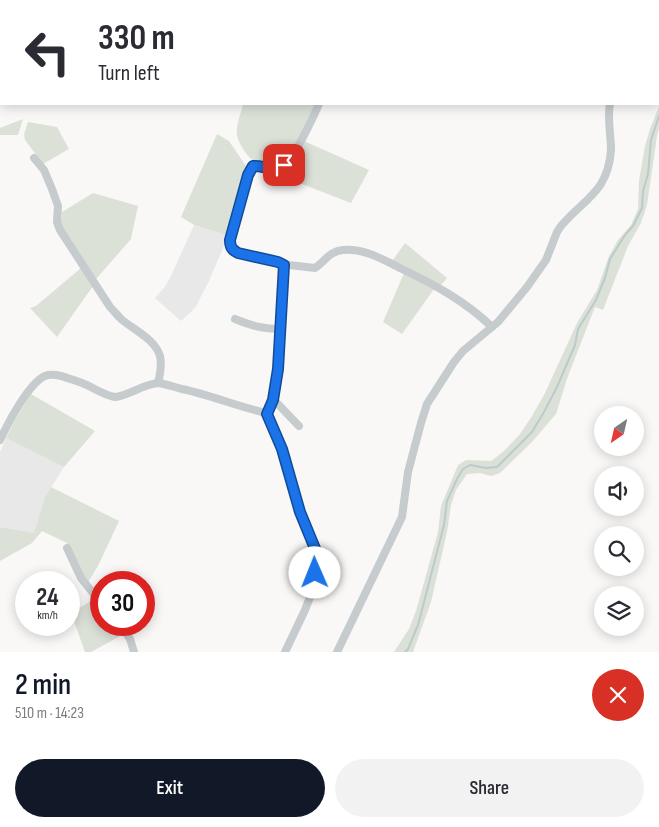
<!DOCTYPE html>
<html lang="en">
<head>
<meta charset="utf-8">
<style>
  body { margin:0; font-family:"Sofia Sans Condensed",sans-serif; background:#f2f2f3; color:#2b2b33; height:100vh; display:flex; flex-direction:column; font-size:19px; white-space:nowrap }
  * { box-sizing:border-box; margin:0 }
  p { font-size:16px; color:#7c7c81 }
  .icon { flex:none; width:28px; height:28px; fill:none; stroke:currentColor; stroke-width:2; stroke-linecap:round; stroke-linejoin:round }
  .map { position:relative; height:652px; overflow:hidden }
  .details { display:flex; flex-direction:column; background:#fff; flex:1 }
  .details>* { flex:none }
  .banner { position:absolute; left:0px; top:0px; width:660px; height:105px; box-shadow:0 2px 12px #0003; background:#fff; color:#2b2b33; overflow:hidden }
  .needle { width:32px; rotate:214deg }
  .tools { position:absolute; left:594px; top:406px; display:grid; gap:10px }
  .tools a { display:grid; place-items:center; width:50px; height:50px; border-radius:50%; background:#fff; box-shadow:0 2px 12px #0003; font-size:25px }
  .speed { position:absolute; left:15px; top:571px; display:flex; gap:10px; font-size:25px; font-weight:700; text-align:center }
  .speed>* { display:grid; place-content:center; width:65px; height:65px; border-radius:50%; background:#fff; box-shadow:0 2px 12px #0003; line-height:1 }
  .speed small { font-size:12px; font-weight:400 }
  .speed .limit { border:8px solid #d22; background:#fff; color:#111 }
  .pin { position:absolute; display:grid; place-items:center; width:42px; height:42px; color:#fff; margin:-21px; border-radius:10px; box-shadow:0 2px 8px #0006 }
  .me { position:absolute; width:55px; margin:-28px; rotate:359deg; stroke-linejoin:round; filter:drop-shadow(0 0 4px #0008) }
  .turn { display:flex; align-items:center; gap:18px; height:105px; padding:0 15px; font-size:22px }
  .turn .icon { width:65px; height:65px; stroke-width:2.5 }
  .turn b { display:block; font-size:35px; line-height:42px }
  .round { display:grid; place-items:center; flex:none; width:52px; height:52px; border-radius:26px; background:#f2f2f3 }
  .headline { display:flex; align-items:center; justify-content:space-between; height:85px; padding:0 15px }
  h1 { font-size:30px; font-weight:600; line-height:38px; color:#111827 }
  .action { display:flex; gap:10px; margin-top:auto; padding:10px 15px }
  .action a { flex:1; height:58px; border-radius:30px; background:#111827; color:#fff; font-size:20px; font-weight:600; line-height:58px; text-align:center }
  .action a+a { background:#f2f2f3; color:#2b2b33 }
  .map>svg:first-child { display:block }
  .built { fill:#e7e8e7 }
  .green { fill:#dbe1d7 }
  .lines { fill:none; stroke-linecap:round; stroke-linejoin:round }
  .stream { stroke:#bccacd; stroke-width:2 }
  .minor { stroke:#c6cbce; stroke-width:8 }
  .route-casing { stroke:#114b97; stroke-width:12 }
  .route { stroke:#1a73e8; stroke-width:9 }
</style>
</head>
<body>
<div class="map">
<svg width="659" height="652" viewBox="0 0 659 652">
  <rect width="100%" height="100%" fill="#f9f8f6"/>
  <g class="built">
    <polygon points="194,225 226,235 223,248 209,281 195,308 181,321 155,298 164,288 171,276"/>
    <polygon points="6,438 64,467 45,497 34,533 0,527 0,452"/>
  </g>
  <g class="green">
    <path d="M 243,104 L 315,104 C 304,126 296,149 276,165 C 269,164 260,163 253,160 C 247,157 237,141 237,134 C 236,125 241,113 243,104 Z"/>
    <polygon points="659,106 659,129 657,136 647,205 641,223 628,246 603,310 595,307 568,376 556,414 532,442 500,473 491,476 480,473 467,474 456,490 451,505 447,532 431,602 413,652 394,652 409,629 416,611 438,532 441,506 458,465 466,460 491,461 504,451 520,434 532,416 545,393 577,323 597,290 609,256 618,240 631,225 638,209 639,181 645,146 650,129"/>
    <polygon points="23,119 18,135 0,135 0,128"/>
    <polygon points="28,122 57,127 69,149 43,164 25,140 24,134"/>
    <polygon points="217,134 229,141 246,166 236,207 226,235 194,225 181,217"/>
    <polygon points="304,141 369,170 351,203 276,174 282,170"/>
    <polygon points="93,193 138,206 131,239 96,279 61,225 61,221 62,212"/>
    <polygon points="405,243 447,278 441,285 393,260"/>
    <polygon points="81,268 93,286 57,337 30,308 36,306"/>
    <polygon points="404,273 434,289 402,334 383,322"/>
    <polygon points="31,394 95,431 64,467 6,438 15,420"/>
    <polygon points="51,487 119,521 98,566 87,584 67,543 42,531 32,543 0,561 0,527 34,533 45,497"/>
    <polygon points="94,599 101,608 101,625 116,625 124,634 91,652 85,652 71,613"/>
  </g>
  <g class="lines">
    <g class="stream">
      <polyline points="653,0 654,1"/>
      <polyline points="659,8 659,9"/>
      <polyline points="405,652 408,649 418,625 444,525 447,501 457,479 463,469 470,465 486,468 497,467 532,432 544,412 557,387 575,345 578,329 596,300 605,278 610,259 625,235 633,226 642,208 643,191 648,174 651,140 659,116"/>
    </g>
    <g class="minor">
      <path d="M 319,104 C 313,117 291,168 276,169 C 268,170 261,165 253,166 L 248,175 L 230,240 C 230,247 232,250 238,253 L 278,262 L 285,265 L 289,265 L 315,268 C 325,261 330,251 343,250 C 364,248 384,260 402,269 C 435,285 465,301 492,327"/>
      <path d="M 34,158 L 44,170 L 52,189 L 58,206 L 57,222 L 60,230 L 110,307 C 114,311 117,315 121,319 C 134,330 155,339 160,356 C 162,365 160,375 158,383"/>
      <polyline points="285,265 278,369 273,399 267,413 282,449 300,512 316,551 317,557 317,564 310,597 305,610 285,652"/>
      <path d="M 235,319 C 252,326 263,329 281,329"/>
      <polyline points="273,399 299,426"/>
      <path d="M 0,440 C 7,425 31,378 48,375 C 59,373 72,380 82,383 C 93,387 103,395 115,397 C 128,396 145,383 159,383 C 166,384 174,387 182,389 C 211,395 238,407 267,413"/>
      <polyline points="67,548 81,578 101,603"/>
      <polyline points="121,625 130,639 134,652"/>
      <path d="M 337,652 L 402,517 L 408,472 L 421,423 L 427,404 L 454,362 L 463,351 L 498,322 L 527,287 L 546,260 L 557,232 L 561,226 C 585,198 608,192 611,150 C 611,135 607,119 610,104"/>
    </g>
  </g>
  <g class="lines">
    <g class="route-casing">
      <path id="route" d="M 284,165 C 274,173 264,165 253,166 L 248,175 L 230,240 C 230,247 232,250 238,253 L 278,262 L 284,265 L 278,369 L 273,400 L 267,414 L 282,449 L 300,512 L 316,551 L 317,564 L 315,573"/>
    </g>
    <use href="#route" class="route"/>
  </g>
</svg>
<div class="tools">
<a><svg class="needle" viewBox="-14 -14 28 28"><path d="M0-13l5 13h-10z" fill="#e53935"/><path d="M0 13l5-13h-10z" fill="#7c7c81"/></svg></a>
<a><svg class="icon" aria-label="sound" viewBox="0 0 24 24"><path d="M4 9h4l5-4v14l-5-4H4zM17 9q2 3 0 6"/></svg></a>
<a><svg class="icon" aria-label="search" viewBox="0 0 24 24"><circle cx="10" cy="10" r="6"/><path d="M15 15l6 6"/></svg></a>
<a><svg class="icon" aria-label="layers" viewBox="0 0 24 24"><path d="M12 4l9 5-9 5-9-5zM3 14l9 5 9-5"/></svg></a>
</div>
<div class="speed"><div>24<small>km/h</small></div><div class="limit">30</div></div>
<div class="pin" style="left:284px;top:165px;background:#d93025"><svg class="icon" aria-label="arrive" viewBox="0 0 24 24"><path d="M6 21V4h12l-3 4 3 4H6"/></svg></div>
<svg class="me" style="left:315px;top:573px" viewBox="-20 -20 40 40"><circle r="19" fill="#fff"/><path d="M0-13L10 11 0 6-10 11z" fill="#1a73e8"/></svg>
<div class="banner">
<div class="turn"><svg class="icon" aria-label="left" viewBox="0 0 24 24"><path d="M17 20v-9H6M10 6l-5 5 5 5"/></svg><div><b>330 m</b>Turn left</div></div>
</div>
</div>
<section class="details">
<div class="headline"><div><h1>2 min</h1><p>510 m · 14:23</p></div><a class="round" style="background:#d93025;color:#fff"><svg class="icon" aria-label="close" viewBox="0 0 24 24"><path d="M6 6l12 12M18 6L6 18"/></svg></a></div>
<div class="action"><a>Exit</a><a>Share</a></div>
</section>
</body>
</html>
